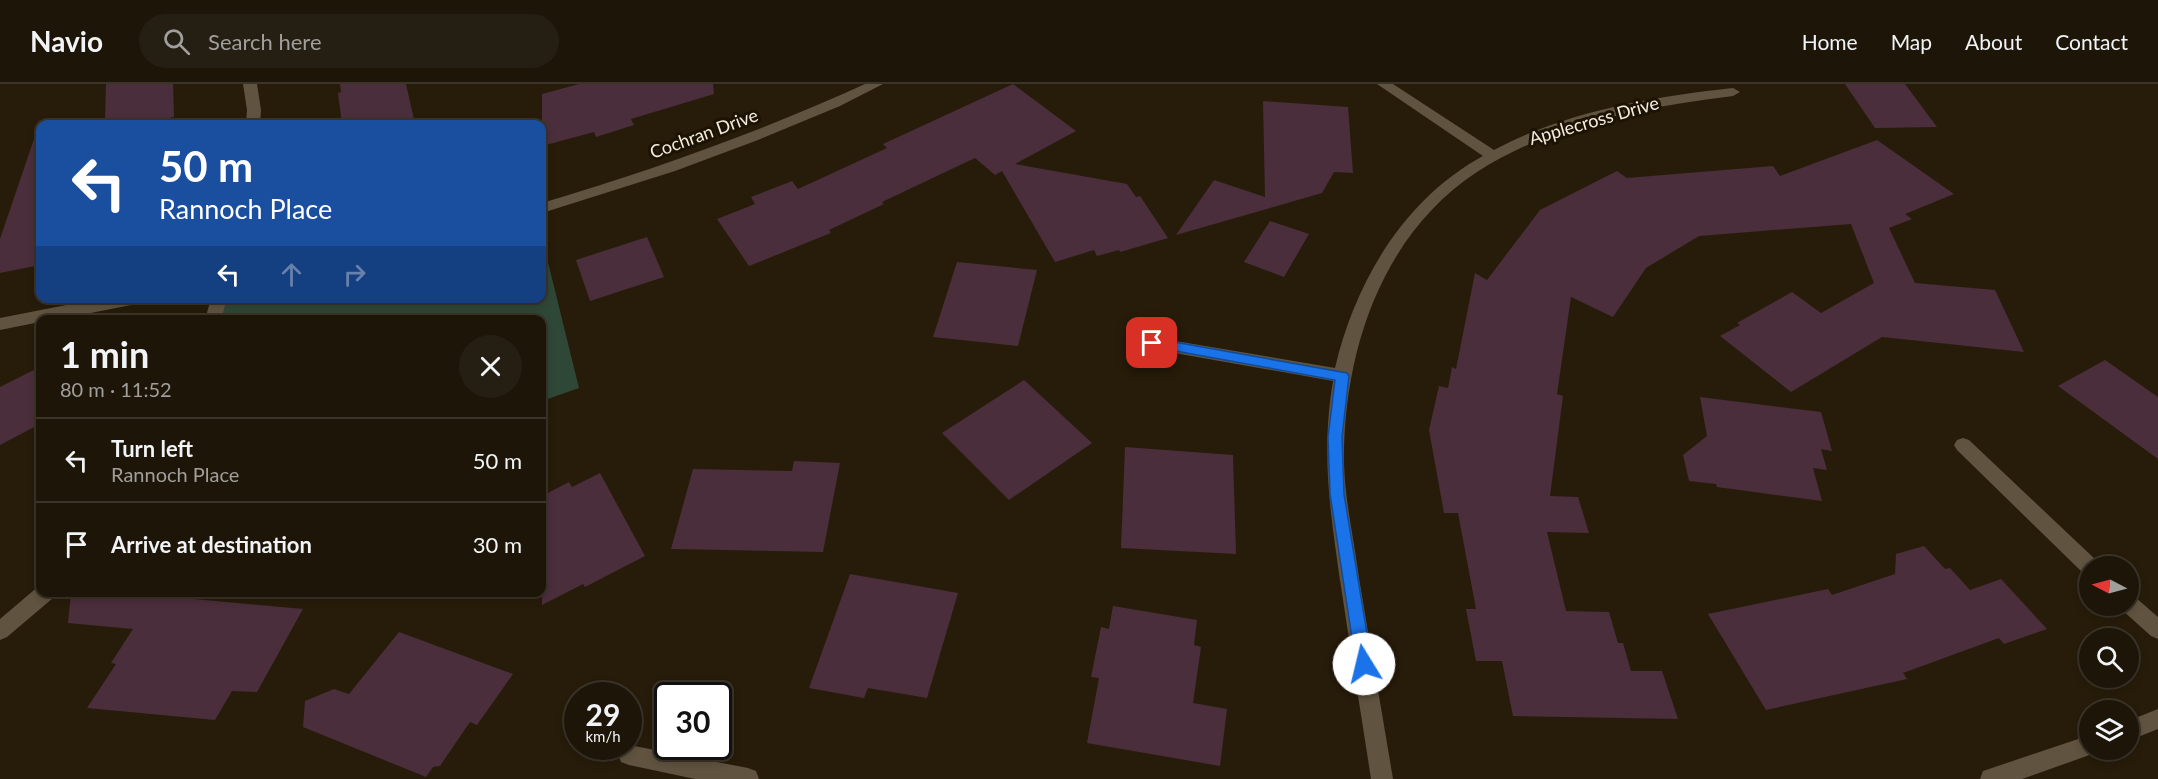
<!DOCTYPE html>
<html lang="en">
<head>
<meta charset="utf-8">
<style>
  body { margin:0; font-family:Lato,sans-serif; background:#251e12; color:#f1f3f6; height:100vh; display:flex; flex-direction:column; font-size:22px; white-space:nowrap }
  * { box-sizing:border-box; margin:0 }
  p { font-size:20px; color:#a09f9c }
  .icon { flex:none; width:33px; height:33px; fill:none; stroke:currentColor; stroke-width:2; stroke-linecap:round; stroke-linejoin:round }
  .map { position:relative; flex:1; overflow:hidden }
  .sheet { position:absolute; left:36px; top:231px; width:510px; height:282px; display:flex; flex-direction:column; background:#1d1508; border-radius:12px; box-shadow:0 3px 9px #0003,0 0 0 2px #3b3429 }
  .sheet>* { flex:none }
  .hud { position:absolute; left:36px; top:36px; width:510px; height:183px; border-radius:12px; box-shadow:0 3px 9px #0003,0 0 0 2px #3b3429; background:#1a4fa0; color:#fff; overflow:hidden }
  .needle { width:39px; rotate:276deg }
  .controls { position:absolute; left:2079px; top:472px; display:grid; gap:12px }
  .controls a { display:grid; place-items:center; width:60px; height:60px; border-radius:50%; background:#1d1508; box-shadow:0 3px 9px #0003,0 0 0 2px #3b3429; font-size:30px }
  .speed { position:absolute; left:564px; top:598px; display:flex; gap:12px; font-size:30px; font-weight:700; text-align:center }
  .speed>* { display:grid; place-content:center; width:78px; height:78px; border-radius:50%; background:#1d1508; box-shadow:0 3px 9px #0003,0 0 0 2px #3b3429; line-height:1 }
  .speed small { font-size:15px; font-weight:400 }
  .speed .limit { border:3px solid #111; border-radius:9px; background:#fff; color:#111 }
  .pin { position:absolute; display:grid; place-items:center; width:51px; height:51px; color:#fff; margin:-26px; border-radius:12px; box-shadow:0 3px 9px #0006 }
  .me { position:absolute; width:66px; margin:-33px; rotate:351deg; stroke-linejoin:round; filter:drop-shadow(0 0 4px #0008) }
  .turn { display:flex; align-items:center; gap:21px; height:126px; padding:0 24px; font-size:27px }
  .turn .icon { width:78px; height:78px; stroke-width:2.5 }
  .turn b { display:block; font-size:42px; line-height:51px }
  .lanes { display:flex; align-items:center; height:57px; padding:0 24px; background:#0003; justify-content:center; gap:30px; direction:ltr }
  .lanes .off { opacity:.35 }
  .round { display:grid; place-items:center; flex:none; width:63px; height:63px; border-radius:32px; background:#251e12 }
  .overview { display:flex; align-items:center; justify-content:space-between; height:102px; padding:0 24px }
  h1 { font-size:36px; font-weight:700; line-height:45px }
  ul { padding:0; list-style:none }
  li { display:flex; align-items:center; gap:18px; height:84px; padding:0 24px; border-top:2px solid #3b3429 }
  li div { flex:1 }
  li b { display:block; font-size:22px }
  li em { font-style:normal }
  header { display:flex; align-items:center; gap:36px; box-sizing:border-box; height:84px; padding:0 30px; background:#1d1508; border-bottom:2px solid #3b3429 }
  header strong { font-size:28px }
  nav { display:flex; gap:33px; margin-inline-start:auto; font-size:21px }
  .search { width:420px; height:54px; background:#251e12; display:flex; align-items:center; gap:15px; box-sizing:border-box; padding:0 21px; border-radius:33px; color:#a09f9c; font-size:22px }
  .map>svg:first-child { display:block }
  .green { fill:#2f4736 }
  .building { fill:#4a2e3b }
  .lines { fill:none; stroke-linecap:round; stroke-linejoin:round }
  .street { fill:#605340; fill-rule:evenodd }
  .route { fill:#1a73e8; stroke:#114b97; stroke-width:1.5 }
  .labels { text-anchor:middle; stroke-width:6; stroke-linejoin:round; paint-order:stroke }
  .street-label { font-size:18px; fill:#f4ece1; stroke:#1d1303 }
</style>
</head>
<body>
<header>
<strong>Navio</strong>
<div class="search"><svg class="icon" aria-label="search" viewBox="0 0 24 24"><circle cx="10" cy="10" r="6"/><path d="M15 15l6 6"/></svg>Search here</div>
<nav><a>Home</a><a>Map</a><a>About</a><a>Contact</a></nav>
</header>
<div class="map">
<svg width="2158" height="695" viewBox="0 0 2158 695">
  <rect width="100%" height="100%" fill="#271c0a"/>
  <polygon class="green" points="542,154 579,304 542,317 542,236 213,236 219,215 542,214"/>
  <g class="building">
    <polygon points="106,0 173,0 174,33 169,34 169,40 105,40"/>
    <polygon points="340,0 406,0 415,40 342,40 338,9 341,8"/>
    <polygon points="579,0 713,0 714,10 631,35 634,41 596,53 594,48 542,62 542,10"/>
    <polygon points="1013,0 1076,47 1015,80 1127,100 1136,113 1140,112 1168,154 1120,168 1119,166 1097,172 1094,166 1055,178 1002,87 995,91 975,74 882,118 884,120 829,146 831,149 749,182 717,135 755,120 751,113 792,97 798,105 887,64 883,60"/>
    <polygon points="1845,0 1905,0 1937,43 1875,44"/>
    <polygon points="1263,17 1348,23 1353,89 1334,88 1322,109 1176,151 1214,96 1265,113"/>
    <polygon points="34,55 40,56 40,181 0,189 0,155"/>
    <polygon points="1877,56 1954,110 1905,130 1912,135 1889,144 1915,199 1995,206 2024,268 1882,253 1791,308 1720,252 1740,241 1737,239 1792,208 1821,229 1874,199 1851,140 1699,152 1646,184 1613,233 1571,213 1557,310 1563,312 1550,412 1578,413 1589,449 1547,448 1566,527 1609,528 1618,559 1623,559 1631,587 1662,587 1678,635 1513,632 1502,577 1476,577 1466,525 1476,525 1458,429 1444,429 1429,346 1439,302 1448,304 1452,283 1456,285 1475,189 1487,196 1540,126 1617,87 1627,94 1773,82 1780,92"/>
    <polygon points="1270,137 1309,150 1284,193 1244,178"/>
    <polygon points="647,153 664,193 590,217 576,176"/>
    <polygon points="957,178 1037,186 1018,262 933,253"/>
    <polygon points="2105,276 2158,313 2158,375 2058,302"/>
    <polygon points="40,283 40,340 0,361 0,303"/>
    <polygon points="1024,296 1092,359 1009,416 942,349"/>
    <polygon points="1700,313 1821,328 1832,367 1821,365 1827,386 1813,384 1822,417 1717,403 1716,400 1689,397 1683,371 1707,352"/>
    <polygon points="1125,363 1233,371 1236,470 1121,464"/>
    <polygon points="794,377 840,379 823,468 671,465 693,385 792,387"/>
    <polygon points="600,389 645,472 585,503 583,500 542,521 542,412 569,398 572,403"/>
    <polygon points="1924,462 1945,485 1950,484 1970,506 2001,495 2047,545 2004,560 1999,554 1903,589 1907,595 1766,626 1708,530 1828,505 1832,511 1895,490 1896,470"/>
    <polygon points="850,490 958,509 927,614 868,604 864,614 809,604"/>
    <polygon points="71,508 118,508 303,525 257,608 232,607 215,636 87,624 116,580 111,579 133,545 68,539"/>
    <polygon points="1113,522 1197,536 1194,561 1201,563 1193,619 1227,625 1220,682 1087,659 1099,594 1091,593 1101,543 1109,545"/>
    <polygon points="399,548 513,590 477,641 470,638 440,682 433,683 426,693 303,643 305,617 334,605 349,610"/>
  </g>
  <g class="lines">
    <g class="street">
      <polygon points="243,0 257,0 261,26 260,40 246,40 247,26"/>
      <path d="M 865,0 L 883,0 L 840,22 L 758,56 L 675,87 L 542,129 L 542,119 C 652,86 760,48 865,0 Z"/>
      <path d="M 1377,0 L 1393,0 L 1494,66 C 1567,27 1652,13 1733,4 L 1740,8 L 1733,12 C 1645,23 1553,39 1477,88 C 1381,151 1343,269 1344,379 C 1345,417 1354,456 1359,494 C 1370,561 1382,628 1393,695 L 1371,695 C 1361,629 1350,563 1340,496 C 1330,426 1321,369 1333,297 L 1152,265 L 1146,263 L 1144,259 L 1146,255 L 1152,253 L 1335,284 C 1355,198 1404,115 1483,72 Z"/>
      <polygon points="102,214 144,214 142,218 136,220 55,236 40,236 40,238 0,246 0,234"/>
      <polygon points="211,214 227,214 221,236 205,236"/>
      <polygon points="1963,354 1969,356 2097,477 2100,483 2090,483 2090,491 2083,489 1957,366 1954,361 1957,356"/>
      <polygon points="40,501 40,508 56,508 53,514 7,553 0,556 0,535"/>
      <polygon points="2128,510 2135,513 2158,533 2158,555 2151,552 2121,525 2119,522 2128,522"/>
      <polygon points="2158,625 2158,645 2128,657 2128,637"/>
      <polygon points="2090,651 2090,666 2099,666 2098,668 2022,695 1980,695 1983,687"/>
      <polygon points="629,661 748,684 756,687 759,695 695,695 629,681 621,678 618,671 621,664 628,663"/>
    </g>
  </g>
  <polygon class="route" points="1152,254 1347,289 1349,292 1342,353 1344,410 1372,580 1369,585 1364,587 1358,585 1356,580 1330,410 1328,353 1335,296 1148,262 1146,259 1148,256"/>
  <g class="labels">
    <g class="street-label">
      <text transform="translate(1594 37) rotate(-16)" y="6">Applecross Drive</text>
      <text transform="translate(704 50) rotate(-20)" y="6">Cochran Drive</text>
    </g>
  </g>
</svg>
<div class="controls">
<a><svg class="needle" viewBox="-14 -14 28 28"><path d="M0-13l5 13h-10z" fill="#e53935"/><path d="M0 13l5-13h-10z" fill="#a09f9c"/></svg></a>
<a><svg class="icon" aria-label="search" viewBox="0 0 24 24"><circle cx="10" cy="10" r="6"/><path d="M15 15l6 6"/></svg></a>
<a><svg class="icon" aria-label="layers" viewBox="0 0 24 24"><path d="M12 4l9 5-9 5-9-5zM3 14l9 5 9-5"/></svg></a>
</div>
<div class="speed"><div>29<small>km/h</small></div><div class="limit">30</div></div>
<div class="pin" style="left:1152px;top:259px;background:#d93025"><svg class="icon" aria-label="arrive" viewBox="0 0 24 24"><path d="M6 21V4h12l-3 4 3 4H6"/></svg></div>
<svg class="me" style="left:1364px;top:580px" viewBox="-20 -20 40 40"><circle r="19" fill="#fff"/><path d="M0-13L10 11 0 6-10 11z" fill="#1a73e8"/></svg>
<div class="hud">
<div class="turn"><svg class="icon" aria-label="left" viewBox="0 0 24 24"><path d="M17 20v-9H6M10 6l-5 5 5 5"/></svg><div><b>50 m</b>Rannoch Place</div></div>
<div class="lanes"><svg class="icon" aria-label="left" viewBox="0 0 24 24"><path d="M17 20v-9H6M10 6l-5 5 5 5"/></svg><svg class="icon off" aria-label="ahead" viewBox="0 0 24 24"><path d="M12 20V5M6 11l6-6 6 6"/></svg><svg class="icon off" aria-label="right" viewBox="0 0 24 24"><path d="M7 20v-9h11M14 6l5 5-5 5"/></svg></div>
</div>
<section class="sheet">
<div class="overview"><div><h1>1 min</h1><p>80 m · 11:52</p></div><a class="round"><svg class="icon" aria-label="close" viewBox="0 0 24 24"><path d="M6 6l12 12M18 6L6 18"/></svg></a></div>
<ul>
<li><svg class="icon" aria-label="left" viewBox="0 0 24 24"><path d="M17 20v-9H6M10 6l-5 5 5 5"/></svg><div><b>Turn left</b><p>Rannoch Place</p></div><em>50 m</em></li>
<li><svg class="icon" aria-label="arrive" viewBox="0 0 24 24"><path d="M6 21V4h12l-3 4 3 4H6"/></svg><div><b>Arrive at destination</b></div><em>30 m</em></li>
</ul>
</section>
</div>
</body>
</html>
